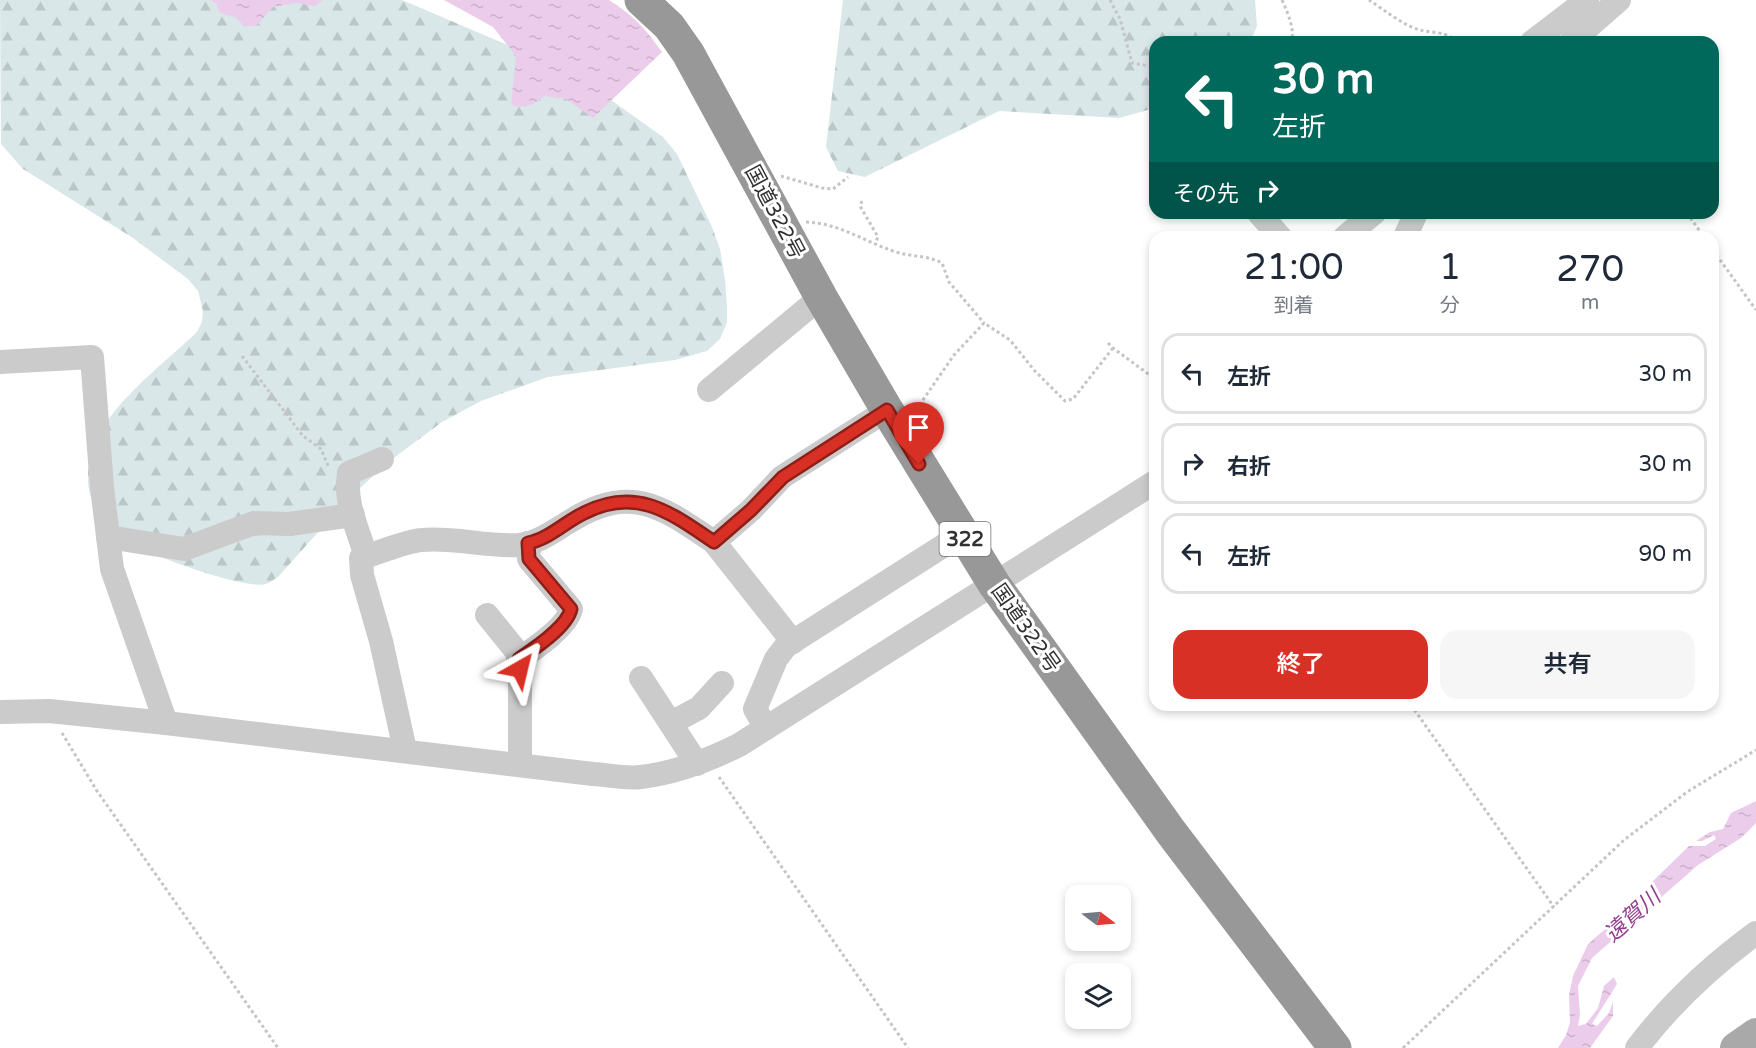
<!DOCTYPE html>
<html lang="ja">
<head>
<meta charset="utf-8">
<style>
  body { margin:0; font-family:"Varela Round","Noto Sans JP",sans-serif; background:#f6f6f7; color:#1f2937; height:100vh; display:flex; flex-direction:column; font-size:22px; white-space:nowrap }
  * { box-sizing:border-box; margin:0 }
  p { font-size:20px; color:#747a83 }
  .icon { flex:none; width:33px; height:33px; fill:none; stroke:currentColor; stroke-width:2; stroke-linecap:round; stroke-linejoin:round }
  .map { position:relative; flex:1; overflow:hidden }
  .side { position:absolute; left:1149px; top:231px; width:570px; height:480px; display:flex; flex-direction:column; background:#fff; border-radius:18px; box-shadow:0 3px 9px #0003 }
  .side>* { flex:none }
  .hud { position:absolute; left:1149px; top:36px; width:570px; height:183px; border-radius:18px; box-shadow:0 3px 9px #0003; background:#00695c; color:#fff; overflow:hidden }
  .needle { width:39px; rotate:106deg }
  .controls { position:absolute; left:1065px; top:885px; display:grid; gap:12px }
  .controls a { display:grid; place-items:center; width:66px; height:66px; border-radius:12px; background:#fff; box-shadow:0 3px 9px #0003; font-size:30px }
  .pin { position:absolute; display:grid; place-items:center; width:51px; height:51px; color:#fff; margin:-62px -26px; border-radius:50% 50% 50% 0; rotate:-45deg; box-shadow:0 0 6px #0007 }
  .pin .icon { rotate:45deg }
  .me { position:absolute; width:66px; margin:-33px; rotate:37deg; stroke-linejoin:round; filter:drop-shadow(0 0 4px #0008) }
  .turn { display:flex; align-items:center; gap:21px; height:126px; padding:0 24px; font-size:27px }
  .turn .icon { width:78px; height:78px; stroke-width:2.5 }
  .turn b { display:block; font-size:42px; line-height:51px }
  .then { display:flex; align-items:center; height:57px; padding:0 24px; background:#0003; gap:12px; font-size:22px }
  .eta { display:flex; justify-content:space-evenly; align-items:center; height:102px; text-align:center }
  .eta b { font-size:36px; font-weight:600; line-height:42px }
  .primary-button { display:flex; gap:12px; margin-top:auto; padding:12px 24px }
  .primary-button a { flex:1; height:69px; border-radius:18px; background:#d93025; color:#fff; font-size:24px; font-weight:600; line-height:69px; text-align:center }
  .primary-button a+a { background:#f6f6f7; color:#1f2937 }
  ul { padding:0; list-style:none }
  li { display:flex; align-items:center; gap:18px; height:81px; margin:0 12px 9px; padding:0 12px; border:3px solid #e0e1e3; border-radius:18px }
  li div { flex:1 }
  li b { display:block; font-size:22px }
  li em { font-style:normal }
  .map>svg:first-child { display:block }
  .forest { fill:url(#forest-firs) }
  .water { fill:url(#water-ripples) }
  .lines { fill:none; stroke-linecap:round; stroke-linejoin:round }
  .path { stroke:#c5c5c5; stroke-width:3; stroke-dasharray:3 3; stroke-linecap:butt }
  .minor { stroke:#cbcbcb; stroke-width:24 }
  .major { stroke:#a9a9a9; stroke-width:32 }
  .highway { stroke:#989898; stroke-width:33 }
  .route-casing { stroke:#8d1f18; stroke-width:15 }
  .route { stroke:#d93025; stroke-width:10 }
  .labels { text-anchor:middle; stroke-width:6; stroke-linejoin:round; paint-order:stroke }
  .shield { fill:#fff; stroke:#6f6f6f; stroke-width:1.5 }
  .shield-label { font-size:20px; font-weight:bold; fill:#313131 }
  .street-label { font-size:21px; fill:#313131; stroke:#fff }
  .water-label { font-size:22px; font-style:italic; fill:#933e90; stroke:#fff }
</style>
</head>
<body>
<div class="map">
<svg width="1756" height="1048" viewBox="0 0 1756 1048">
  <defs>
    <pattern id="forest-firs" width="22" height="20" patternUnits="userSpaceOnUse" patternTransform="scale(1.5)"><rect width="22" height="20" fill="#d9e7e8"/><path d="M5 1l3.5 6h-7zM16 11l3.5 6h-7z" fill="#bbc7c7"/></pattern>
    <pattern id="water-ripples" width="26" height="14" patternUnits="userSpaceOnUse" patternTransform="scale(1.5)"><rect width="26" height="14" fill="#eccceb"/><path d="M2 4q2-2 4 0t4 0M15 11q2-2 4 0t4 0" fill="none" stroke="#cbb0ca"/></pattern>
  </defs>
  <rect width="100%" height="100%" fill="#fff"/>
  <g class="forest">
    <path d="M 0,0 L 402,0 L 515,48 L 604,95 L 663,137 L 677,154 L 712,227 L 720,249 L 725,280 L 727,306 L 727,322 L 720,339 L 707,351 L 675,360 L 548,377 L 481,401 L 442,422 L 387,463 L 345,502 L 278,577 C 274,579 270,583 266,584 C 247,590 154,557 136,545 C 126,539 103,516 96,507 C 87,495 87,477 89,463 C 97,412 161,367 197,332 L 202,322 L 203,311 L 198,291 L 188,279 L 133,238 L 23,169 L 1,144 Z"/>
    <polygon points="843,0 1255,0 1257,26 1250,42 1155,42 1155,108 1119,118 999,111 865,177 838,171 826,147"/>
  </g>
  <g class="water">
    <polygon points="209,0 323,0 314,6 296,3 273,7 256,26 244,26 235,17 220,13 216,3"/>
    <path d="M 444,0 L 609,0 C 634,16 645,28 662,52 L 593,118 L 566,99 L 544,96 C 532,106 526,109 511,105 L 516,56 L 493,27 Z"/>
    <polygon points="1756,801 1756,823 1741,838 1698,865 1592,958 1578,986 1580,1015 1578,1026 1586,1024 1598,1008 1604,986 1614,977 1617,984 1592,1024 1597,1026 1609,1013 1613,1002 1613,1016 1590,1048 1558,1048 1566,1035 1570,1022 1569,995 1573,976 1588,944 1643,896 1651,883 1689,846 1705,846 1716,839 1714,835 1702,841 1696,841 1710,832 1723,829 1731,813"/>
  </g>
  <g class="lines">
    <g class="path">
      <polyline points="1110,0 1120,19 1132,63 1155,67"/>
      <path d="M 1282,0 C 1288,14 1294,26 1292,42"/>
      <path d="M 1369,0 C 1383,9 1404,26 1420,30 C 1432,33 1447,31 1456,42"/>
      <polyline points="781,176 822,188 833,189 848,177"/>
      <polyline points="862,201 860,206 878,237 875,244"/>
      <polyline points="1687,213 1704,237"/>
      <path d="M 806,222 C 839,223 865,242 896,252 C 911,257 927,255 942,263 L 949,282 L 984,323"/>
      <polyline points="1713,250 1756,310"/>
      <polyline points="1108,343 1113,348 1155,379"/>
      <polyline points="242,356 303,436 321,449 329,468"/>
      <polyline points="916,410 954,355 984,323 1010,340 1034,370 1065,401 1073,399 1113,348"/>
      <polyline points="1411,705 1554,907"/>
      <polyline points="62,733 97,791 278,1048"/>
      <polyline points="719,777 908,1048"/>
      <polyline points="1403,1048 1624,840 1687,792 1756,750"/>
    </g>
    <g class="minor">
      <polyline points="1532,42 1587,0"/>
      <polyline points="1571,42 1619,0"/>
      <polyline points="1259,213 1280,237"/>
      <polyline points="1345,237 1374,213"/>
      <polyline points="1405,237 1416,213"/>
      <polyline points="0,362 92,357 102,487 112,569 166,723"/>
      <polyline points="709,390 821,297"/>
      <polyline points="108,537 184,549 254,523 289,524 353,515"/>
      <polyline points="714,542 793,642"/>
      <path d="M 366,557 C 358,528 344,504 349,473 L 382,459"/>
      <polyline points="487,615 517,652 520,668 520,765"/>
      <path d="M 519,659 C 534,649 567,627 571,609 L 529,559 L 528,543"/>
      <polyline points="641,678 697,764"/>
      <path d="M 0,712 L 49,711 L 166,723 L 593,774 C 609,775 626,779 641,777 C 675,773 707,761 739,745 L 1155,482"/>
      <polyline points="671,723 699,708 722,683"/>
      <polyline points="766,728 755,709 776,659 786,646 962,534"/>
      <path d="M 405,750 L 381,641 L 362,575 L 361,558 C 378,553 406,541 422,540 C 454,537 487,547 519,545 C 539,543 555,530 572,520 C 632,483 663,508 714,542 L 751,510 L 782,477 L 887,410"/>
      <path d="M 1637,1048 C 1671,1003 1711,966 1756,933"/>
    </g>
    <polyline class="major" points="1736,1048 1756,1034"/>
    <polyline class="highway" points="641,0 669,26 688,53 821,297 887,410 994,584 1171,832 1335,1048"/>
  </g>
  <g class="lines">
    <g class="route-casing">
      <path id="route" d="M 520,669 L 519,659 C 534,649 567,627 571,609 L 529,559 L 528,543 C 549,539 565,522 584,513 C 637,486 671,513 714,542 L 751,510 L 783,477 L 887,410 L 919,464"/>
    </g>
    <use href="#route" class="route"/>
  </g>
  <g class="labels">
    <rect class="shield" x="939.5" y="522" width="51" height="34" rx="4.5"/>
    <g class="shield-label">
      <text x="965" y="546">322</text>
    </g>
    <g class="street-label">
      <text transform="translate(775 212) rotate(62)" y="7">国道322号</text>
      <text transform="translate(1026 628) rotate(55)" y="7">国道322号</text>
    </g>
    <g class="water-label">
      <text transform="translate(1632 915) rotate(-42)" y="8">遠賀川</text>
    </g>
  </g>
</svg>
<div class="controls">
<a><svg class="needle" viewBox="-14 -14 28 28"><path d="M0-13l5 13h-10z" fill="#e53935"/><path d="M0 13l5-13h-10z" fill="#747a83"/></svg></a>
<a><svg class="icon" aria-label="layers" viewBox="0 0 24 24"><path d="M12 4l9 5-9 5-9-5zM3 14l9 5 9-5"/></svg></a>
</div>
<div class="pin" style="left:919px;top:464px;background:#d93025"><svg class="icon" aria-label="arrive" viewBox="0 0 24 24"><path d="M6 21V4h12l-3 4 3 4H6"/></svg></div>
<svg class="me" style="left:520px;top:669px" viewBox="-20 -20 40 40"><path d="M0-17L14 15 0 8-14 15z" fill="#d93025" stroke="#fff" stroke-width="4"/></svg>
<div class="hud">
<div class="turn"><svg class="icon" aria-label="left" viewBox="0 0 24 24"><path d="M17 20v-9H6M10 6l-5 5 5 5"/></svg><div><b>30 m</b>左折</div></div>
<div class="then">その先<svg class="icon" aria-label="right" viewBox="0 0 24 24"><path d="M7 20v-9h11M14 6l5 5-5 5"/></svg></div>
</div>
<section class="side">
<div class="eta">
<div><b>21:00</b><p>到着</p></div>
<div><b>1</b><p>分</p></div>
<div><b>270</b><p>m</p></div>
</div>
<ul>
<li><svg class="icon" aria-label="left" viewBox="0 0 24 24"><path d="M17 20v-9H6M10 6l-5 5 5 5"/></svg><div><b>左折</b></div><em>30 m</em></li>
<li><svg class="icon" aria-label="right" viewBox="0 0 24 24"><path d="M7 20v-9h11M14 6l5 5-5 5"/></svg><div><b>右折</b></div><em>30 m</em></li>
<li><svg class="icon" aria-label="left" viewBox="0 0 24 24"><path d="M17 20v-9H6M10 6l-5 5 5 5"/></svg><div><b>左折</b></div><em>90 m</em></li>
</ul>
<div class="primary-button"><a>終了</a><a>共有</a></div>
</section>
</div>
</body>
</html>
